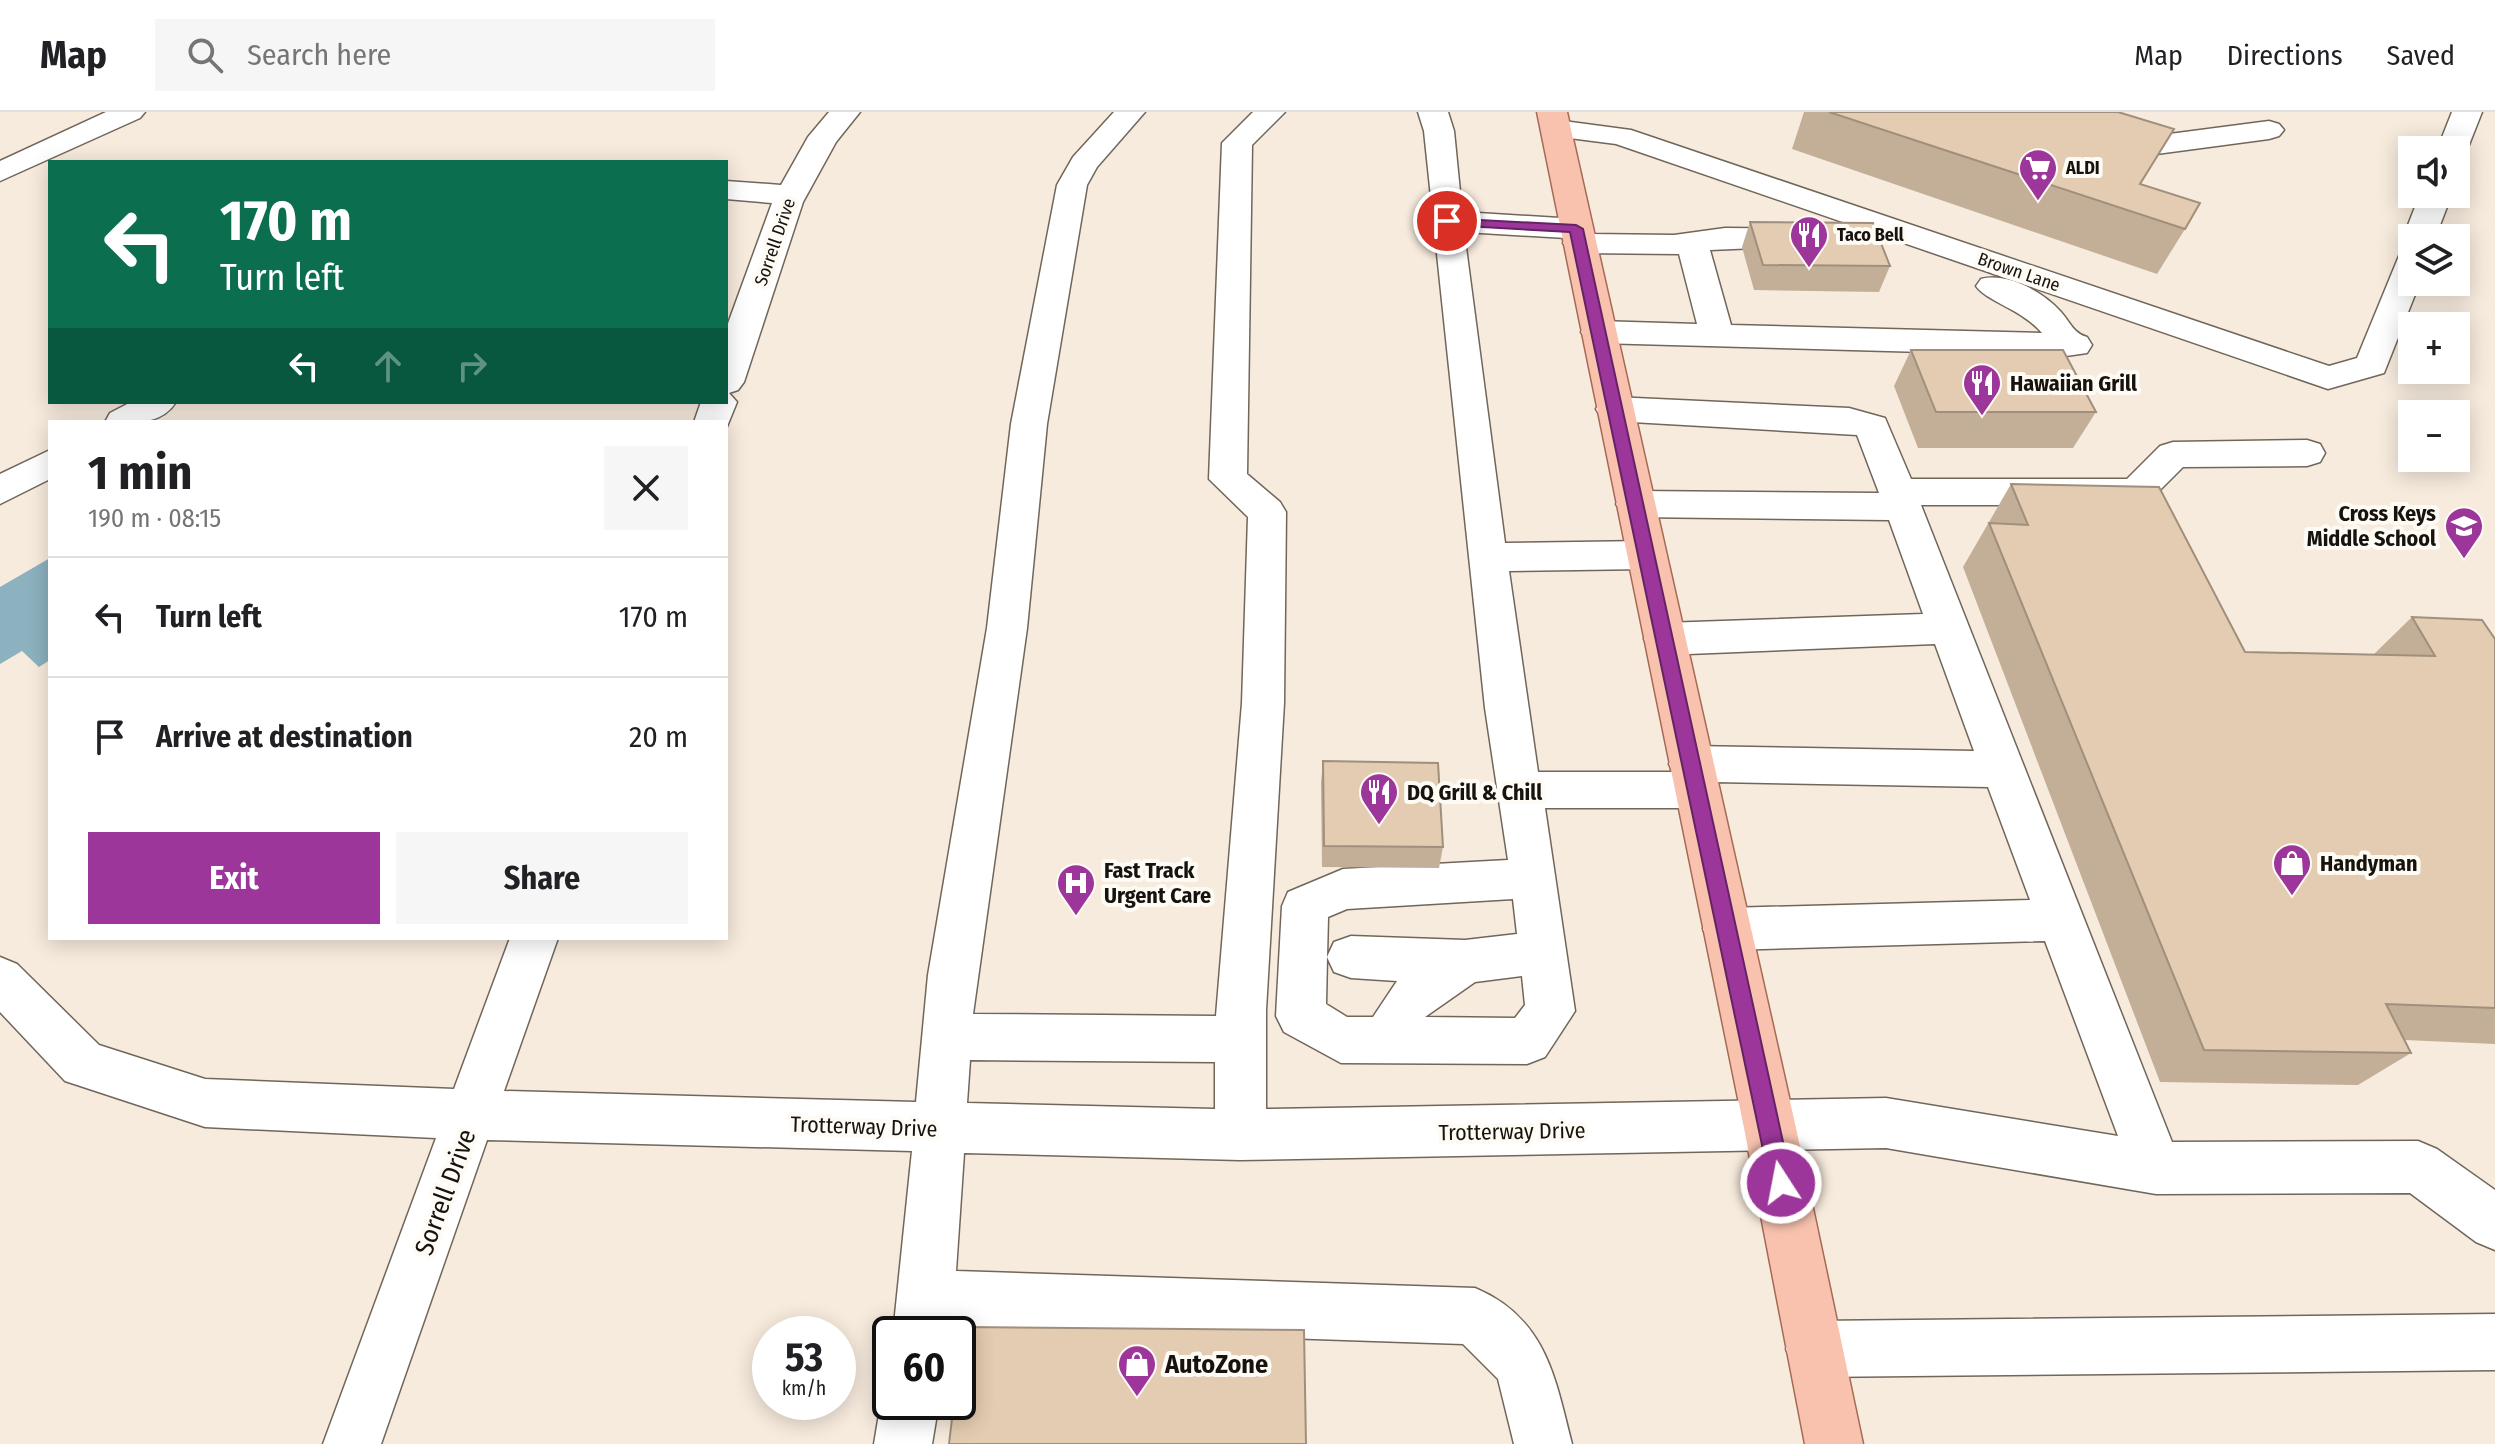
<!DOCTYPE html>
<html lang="en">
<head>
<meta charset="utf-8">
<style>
  body { margin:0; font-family:"Fira Sans Condensed",sans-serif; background:#f6f6f6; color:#202124; height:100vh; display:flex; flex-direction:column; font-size:30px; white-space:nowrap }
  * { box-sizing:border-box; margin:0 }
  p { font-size:26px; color:#757577 }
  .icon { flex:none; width:44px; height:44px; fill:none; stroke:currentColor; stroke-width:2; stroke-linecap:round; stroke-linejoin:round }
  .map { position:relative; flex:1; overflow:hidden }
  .panel { position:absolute; left:48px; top:308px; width:680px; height:520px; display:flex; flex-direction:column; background:#fff; border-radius:0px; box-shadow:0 4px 20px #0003 }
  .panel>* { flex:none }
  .hud { position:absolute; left:48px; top:48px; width:680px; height:244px; border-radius:0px; box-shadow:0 4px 20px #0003; background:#0b6e4f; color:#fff; overflow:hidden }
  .controls { position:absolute; left:2398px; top:24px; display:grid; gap:16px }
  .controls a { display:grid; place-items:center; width:72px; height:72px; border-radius:0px; background:#fff; box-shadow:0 4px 20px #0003; font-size:40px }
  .speed { position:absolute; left:752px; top:1204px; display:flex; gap:16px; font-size:40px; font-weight:700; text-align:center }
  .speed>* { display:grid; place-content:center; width:104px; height:104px; border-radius:50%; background:#fff; box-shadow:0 4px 20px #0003; line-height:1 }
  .speed small { font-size:20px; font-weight:400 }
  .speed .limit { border:4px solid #111; border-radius:12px; background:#fff; color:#111 }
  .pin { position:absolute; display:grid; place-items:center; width:68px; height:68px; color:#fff; margin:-34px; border:4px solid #fff; border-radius:50%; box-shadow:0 2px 8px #0007 }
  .me { position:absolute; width:88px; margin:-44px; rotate:349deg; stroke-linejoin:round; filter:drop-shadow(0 0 6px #0008) }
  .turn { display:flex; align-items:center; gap:28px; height:168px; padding:0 40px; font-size:36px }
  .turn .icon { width:104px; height:104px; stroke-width:2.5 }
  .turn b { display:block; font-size:56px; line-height:68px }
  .lanes { display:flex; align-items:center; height:76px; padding:0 40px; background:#0003; justify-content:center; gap:40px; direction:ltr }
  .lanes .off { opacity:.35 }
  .round { display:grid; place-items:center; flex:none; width:84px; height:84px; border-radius:0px; background:#f6f6f6 }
  .overview { display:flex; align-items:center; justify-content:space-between; height:136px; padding:0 40px }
  h1 { font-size:48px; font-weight:700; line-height:60px }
  .cta { display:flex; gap:16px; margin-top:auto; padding:16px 40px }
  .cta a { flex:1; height:92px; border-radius:0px; background:#9c369a; color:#fff; font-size:32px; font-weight:700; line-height:92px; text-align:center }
  .cta a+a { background:#f6f6f6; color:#202124 }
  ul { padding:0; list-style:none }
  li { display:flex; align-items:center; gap:24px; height:120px; padding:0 40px; border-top:2px solid #e0e0e0 }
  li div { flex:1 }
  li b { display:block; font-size:30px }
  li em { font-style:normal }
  header { display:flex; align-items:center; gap:48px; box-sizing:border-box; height:112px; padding:0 40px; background:#fff; border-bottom:2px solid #e0e0e0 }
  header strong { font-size:38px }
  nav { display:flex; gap:44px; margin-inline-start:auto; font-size:28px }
  .search { width:560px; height:72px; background:#f6f6f6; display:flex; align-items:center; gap:20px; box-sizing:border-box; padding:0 28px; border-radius:0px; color:#757577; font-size:30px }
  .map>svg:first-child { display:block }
  .water { fill:#8cb1bf }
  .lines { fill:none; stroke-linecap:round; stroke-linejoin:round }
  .minor-casing { stroke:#70665a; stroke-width:3 }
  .major-casing { stroke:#a66a54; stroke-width:3 }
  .minor { fill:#fff; fill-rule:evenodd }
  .major { fill:#f8c2af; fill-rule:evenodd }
  .wall { fill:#c3af98 }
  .building { fill:#e3ccb1; stroke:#9f8f7c; stroke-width:2 }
  .route { fill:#9c369a; stroke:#652364; stroke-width:2 }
  .labels { text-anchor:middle; stroke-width:8; stroke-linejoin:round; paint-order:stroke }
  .far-poi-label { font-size:18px; font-weight:bold; fill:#16120d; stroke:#fefaf4; text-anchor:start }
  .far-street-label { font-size:18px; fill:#16120d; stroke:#fefaf4 }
  .poi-label { font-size:22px; font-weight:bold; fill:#16120d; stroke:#fefaf4; text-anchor:start }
  .street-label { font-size:22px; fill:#16120d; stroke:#fefaf4 }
  .near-street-label { font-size:26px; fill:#16120d; stroke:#fefaf4 }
  .near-poi-label { font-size:26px; font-weight:bold; fill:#16120d; stroke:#fefaf4; text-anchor:start }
</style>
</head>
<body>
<header>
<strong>Map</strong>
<div class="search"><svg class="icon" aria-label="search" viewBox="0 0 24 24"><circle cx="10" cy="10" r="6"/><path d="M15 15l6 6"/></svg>Search here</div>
<nav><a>Map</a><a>Directions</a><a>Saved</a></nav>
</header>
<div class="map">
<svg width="2495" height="1332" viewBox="0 0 2495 1332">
  <rect width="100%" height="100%" fill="#f7ebdd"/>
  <polygon class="water" points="50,446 50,548 39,555 22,539 0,552 0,475"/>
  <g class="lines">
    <g class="minor-casing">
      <g id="minor">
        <polygon points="106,0 145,0 140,6 0,69 0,49"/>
        <polygon points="829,0 860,0 836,30 803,90 744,270 738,278 729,281 737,290 726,317 726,310 694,310 701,290 726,290 726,217 772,91 726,87 726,69 781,73 808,25"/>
        <path d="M 1114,0 L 1145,0 L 1097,55 L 1087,73 L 1047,312 L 1027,516 L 973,902 L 1216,904 L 1242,591 L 1248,405 L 1209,367 L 1222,31 L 1253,0 L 1285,0 L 1252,33 L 1247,362 L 1280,390 L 1286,400 L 1284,591 L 1266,898 L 1266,997 L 1886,986 L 2118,1024 L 2045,829 L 1727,838 L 1710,832 L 1703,817 L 1710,802 L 1727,796 L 2030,788 L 1988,675 L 1715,670 L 1719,678 L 1713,691 L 1697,696 L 1545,696 L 1575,899 L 1545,945 L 1527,952 L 1341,951 L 1284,920 L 1276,904 L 1282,794 L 1288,780 L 1343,757 L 1508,748 L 1485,596 L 1424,19 L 1418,0 L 1448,0 L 1454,19 L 1462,100 L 1576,107 L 1587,110 L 1592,117 L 1589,122 L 1674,123 L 1725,116 L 1815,117 L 1820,124 L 1815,131 L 1804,134 L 1710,138 L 1731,213 L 2042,221 C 2023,198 1986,189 1976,174 L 1981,167 C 2008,160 2043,180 2061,200 C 2070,210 2074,222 2087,225 L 2092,233 L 2087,241 L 2066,244 L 1598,231 L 1586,228 L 1581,220 L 1586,212 L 1598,209 L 1697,212 L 1679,142 L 1579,141 L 1568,138 L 1563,131 L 1566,126 L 1464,120 L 1505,431 L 1646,429 L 1660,433 L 1666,443 L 1660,453 L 1646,457 L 1509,459 L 1538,660 L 1673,660 L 1669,652 L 1676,639 L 1691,634 L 1974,639 L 1935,532 L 1664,543 L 1650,538 L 1644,527 L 1650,516 L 1664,511 L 1923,502 L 1889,408 L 1635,405 L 1622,401 L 1616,392 L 1622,383 L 1635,379 L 1879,381 L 1857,323 L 1614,309 L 1601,305 L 1596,297 L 1601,289 L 1614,285 L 1849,296 L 1885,306 L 1911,367 L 2127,367 L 2160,334 L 2173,330 L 2307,328 L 2320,332 L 2325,341 L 2320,350 L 2307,354 L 2183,355 L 2149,389 L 2136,393 L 1921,393 L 2172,1030 L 2418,1029 L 2437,1037 L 2495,1078 L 2495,1138 L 2476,1130 L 2410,1081 L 2156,1082 L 1886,1036 L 1240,1048 L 964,1041 L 956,1159 L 1475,1176 C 1546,1206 1555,1265 1572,1332 L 1514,1332 L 1498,1267 L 1463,1232 L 950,1215 L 949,1222 L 893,1222 L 912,1039 L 487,1028 L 381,1332 L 323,1332 L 436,1026 L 205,1015 L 65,969 L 0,900 L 0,845 L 17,852 L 99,933 L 205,967 L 454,977 L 510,826 L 558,826 L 504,979 L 916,990 L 928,863 L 987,516 L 1011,312 L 1057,73 L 1073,45 ZM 1513,787 L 1517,822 L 1465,828 L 1351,824 L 1334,830 L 1327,845 L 1328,805 L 1347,797 ZM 1327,845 L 1334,860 L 1351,866 L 1397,869 L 1373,905 L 1347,905 L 1326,892 ZM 1522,864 L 1525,893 L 1515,906 L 1425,905 L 1475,870 ZM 970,948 L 1215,950 L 1215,997 L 967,991 Z"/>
        <polygon points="2452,0 2482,0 2467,38 2456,46 2456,38 2437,38"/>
        <polygon points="2111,3 2154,24 2269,9 2279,12 2284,18 2279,24 2269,27 2149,43 2101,18 2096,12 2101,6"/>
        <polygon points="1556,8 1631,18 2329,254 2357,246 2401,139 2412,136 2412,170 2420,170 2384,261 2328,277 1616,32 1546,23 1541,17 1546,11"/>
        <polygon points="2420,82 2452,82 2435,126 2412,126 2412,134 2403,126"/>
        <path d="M 131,290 L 176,290 C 160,315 131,310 105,310 L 110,301 Z"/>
        <polygon points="50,338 50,367 0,392 0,362"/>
        <polygon points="2495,1202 2495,1258 1814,1265 1794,1257 1786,1237 1794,1217 1814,1209"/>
        <polygon points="890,1269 890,1290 939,1290 932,1332 874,1332 881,1290"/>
      </g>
    </g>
    <g class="major-casing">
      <polygon id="major" points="1537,0 1567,0 1796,1016 1863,1332 1805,1332 1744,1016"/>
    </g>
    <use href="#minor" class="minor"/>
    <use href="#major" class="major"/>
  </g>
  <g class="wall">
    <polygon points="1804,0 2118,0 2141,73 2185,117 2157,162 1792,37"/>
    <polygon points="1750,110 1890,154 1879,180 1754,178 1742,135"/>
    <polygon points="1911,238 2096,300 2073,336 1918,336 1894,274"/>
    <polygon points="2011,372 2245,540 2373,543 2412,505 2495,527 2495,932 2405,928 2411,941 2358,973 2160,970 1963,455"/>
    <polygon points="1323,649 1443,735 1439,756 1322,755 1321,671"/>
  </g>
  <g class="building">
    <polygon points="1829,0 2118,0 2174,17 2140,72 2200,91 2185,117"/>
    <polygon points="1750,110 1873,111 1890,154 1763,153"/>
    <polygon points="1911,238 2063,238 2096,300 1936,300"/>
    <polygon points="2011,372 2159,375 2245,540 2435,544 2412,505 2482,508 2495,527 2495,896 2386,892 2411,941 2204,938 1989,411 2028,413"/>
    <polygon points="1323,649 1438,651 1443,735 1324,734"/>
    <polygon points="964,1215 1304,1218 1306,1332 949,1332 954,1290 958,1290 958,1263"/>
  </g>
  <polygon class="route" points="1442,106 1576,113 1583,117 1792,1071 1789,1079 1781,1082 1774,1079 1770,1071 1570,120 1447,113 1440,109"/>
  <defs>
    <g id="supermarket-pin" transform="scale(2)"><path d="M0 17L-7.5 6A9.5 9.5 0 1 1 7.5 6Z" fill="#9c369a" stroke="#fefaf4"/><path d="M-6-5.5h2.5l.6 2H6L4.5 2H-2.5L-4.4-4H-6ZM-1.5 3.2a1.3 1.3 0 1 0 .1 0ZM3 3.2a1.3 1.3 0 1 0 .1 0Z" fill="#fff"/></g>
    <g id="restaurant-pin" transform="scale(2)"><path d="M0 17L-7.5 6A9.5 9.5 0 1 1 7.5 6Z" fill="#9c369a" stroke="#fefaf4"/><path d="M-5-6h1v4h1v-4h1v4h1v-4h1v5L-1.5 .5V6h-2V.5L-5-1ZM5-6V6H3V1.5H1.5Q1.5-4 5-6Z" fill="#fff"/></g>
    <g id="school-pin" transform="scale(2)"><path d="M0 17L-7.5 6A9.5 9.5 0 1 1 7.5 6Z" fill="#9c369a" stroke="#fefaf4"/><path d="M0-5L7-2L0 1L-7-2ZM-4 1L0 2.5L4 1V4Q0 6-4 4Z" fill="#fff"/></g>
    <g id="shop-pin" transform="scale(2)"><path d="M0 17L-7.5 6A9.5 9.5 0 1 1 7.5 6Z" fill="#9c369a" stroke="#fefaf4"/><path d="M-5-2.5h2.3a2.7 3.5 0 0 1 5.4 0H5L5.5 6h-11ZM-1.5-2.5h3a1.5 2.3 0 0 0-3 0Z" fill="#fff"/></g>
    <g id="hospital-pin" transform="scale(2)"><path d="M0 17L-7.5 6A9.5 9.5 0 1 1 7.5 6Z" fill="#9c369a" stroke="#fefaf4"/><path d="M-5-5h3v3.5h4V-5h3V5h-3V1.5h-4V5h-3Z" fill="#fff"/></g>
  </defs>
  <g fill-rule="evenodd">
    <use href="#supermarket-pin" x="2038" y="56"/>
    <use href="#restaurant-pin" x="1809" y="123"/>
    <use href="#restaurant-pin" x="1982" y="271"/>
    <use href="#school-pin" x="2464" y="414"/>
    <use href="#restaurant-pin" x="1379" y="680"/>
    <use href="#shop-pin" x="2292" y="751"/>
    <use href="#hospital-pin" x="1076" y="771"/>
    <use href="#shop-pin" x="1137" y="1252"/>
  </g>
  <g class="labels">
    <g class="far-poi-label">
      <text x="2066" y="62">ALDI</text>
      <text x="1837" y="129">Taco Bell</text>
    </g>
    <g class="far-street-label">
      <text transform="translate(775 130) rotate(-71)" y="6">Sorrell Drive</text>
      <text transform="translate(2019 160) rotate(19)" y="6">Brown Lane</text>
    </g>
    <g class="poi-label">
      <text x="2010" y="279">Hawaiian Grill</text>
      <text x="2436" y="409" text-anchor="end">Cross Keys<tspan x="2436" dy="25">Middle School</tspan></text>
      <text x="1407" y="688">DQ Grill &amp; Chill</text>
      <text x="2320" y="759">Handyman</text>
      <text x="1104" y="766">Fast Track<tspan x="1104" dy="25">Urgent Care</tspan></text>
    </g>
    <g class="street-label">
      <text transform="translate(864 1014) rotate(2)" y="8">Trotterway Drive</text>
      <text transform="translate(1512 1019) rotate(-1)" y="8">Trotterway Drive</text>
    </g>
    <g class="near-street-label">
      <text transform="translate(445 1080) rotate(-70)" y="9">Sorrell Drive</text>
    </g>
    <g class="near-poi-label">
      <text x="1165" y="1261">AutoZone</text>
    </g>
  </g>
</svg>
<div class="controls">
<a><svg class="icon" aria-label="sound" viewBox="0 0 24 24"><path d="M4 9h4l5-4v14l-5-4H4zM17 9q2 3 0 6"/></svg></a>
<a><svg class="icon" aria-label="layers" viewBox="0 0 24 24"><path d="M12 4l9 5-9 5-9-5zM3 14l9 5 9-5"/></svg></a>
<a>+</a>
<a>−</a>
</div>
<div class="speed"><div>53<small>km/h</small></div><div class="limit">60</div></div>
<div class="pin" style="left:1447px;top:109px;background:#d93025"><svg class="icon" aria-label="arrive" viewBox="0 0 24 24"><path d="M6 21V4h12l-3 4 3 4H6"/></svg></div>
<svg class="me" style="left:1781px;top:1071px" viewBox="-20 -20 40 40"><circle r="17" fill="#9c369a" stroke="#fff" stroke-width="3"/><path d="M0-11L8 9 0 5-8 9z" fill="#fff"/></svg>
<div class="hud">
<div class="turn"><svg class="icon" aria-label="left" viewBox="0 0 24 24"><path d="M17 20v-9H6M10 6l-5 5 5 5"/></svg><div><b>170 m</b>Turn left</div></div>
<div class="lanes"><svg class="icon" aria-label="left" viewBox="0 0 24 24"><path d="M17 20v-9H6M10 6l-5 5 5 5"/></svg><svg class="icon off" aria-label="ahead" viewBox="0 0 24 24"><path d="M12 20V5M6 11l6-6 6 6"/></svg><svg class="icon off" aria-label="right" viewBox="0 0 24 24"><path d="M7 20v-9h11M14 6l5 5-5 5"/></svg></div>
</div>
<section class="panel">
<div class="overview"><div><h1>1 min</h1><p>190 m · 08:15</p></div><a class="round"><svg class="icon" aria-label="close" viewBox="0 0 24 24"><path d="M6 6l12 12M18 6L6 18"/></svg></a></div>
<ul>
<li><svg class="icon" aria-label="left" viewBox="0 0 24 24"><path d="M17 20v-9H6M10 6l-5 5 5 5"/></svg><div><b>Turn left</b></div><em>170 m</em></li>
<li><svg class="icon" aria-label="arrive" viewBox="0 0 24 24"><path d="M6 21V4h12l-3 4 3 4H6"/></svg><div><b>Arrive at destination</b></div><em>20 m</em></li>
</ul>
<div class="cta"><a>Exit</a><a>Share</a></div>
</section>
</div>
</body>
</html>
